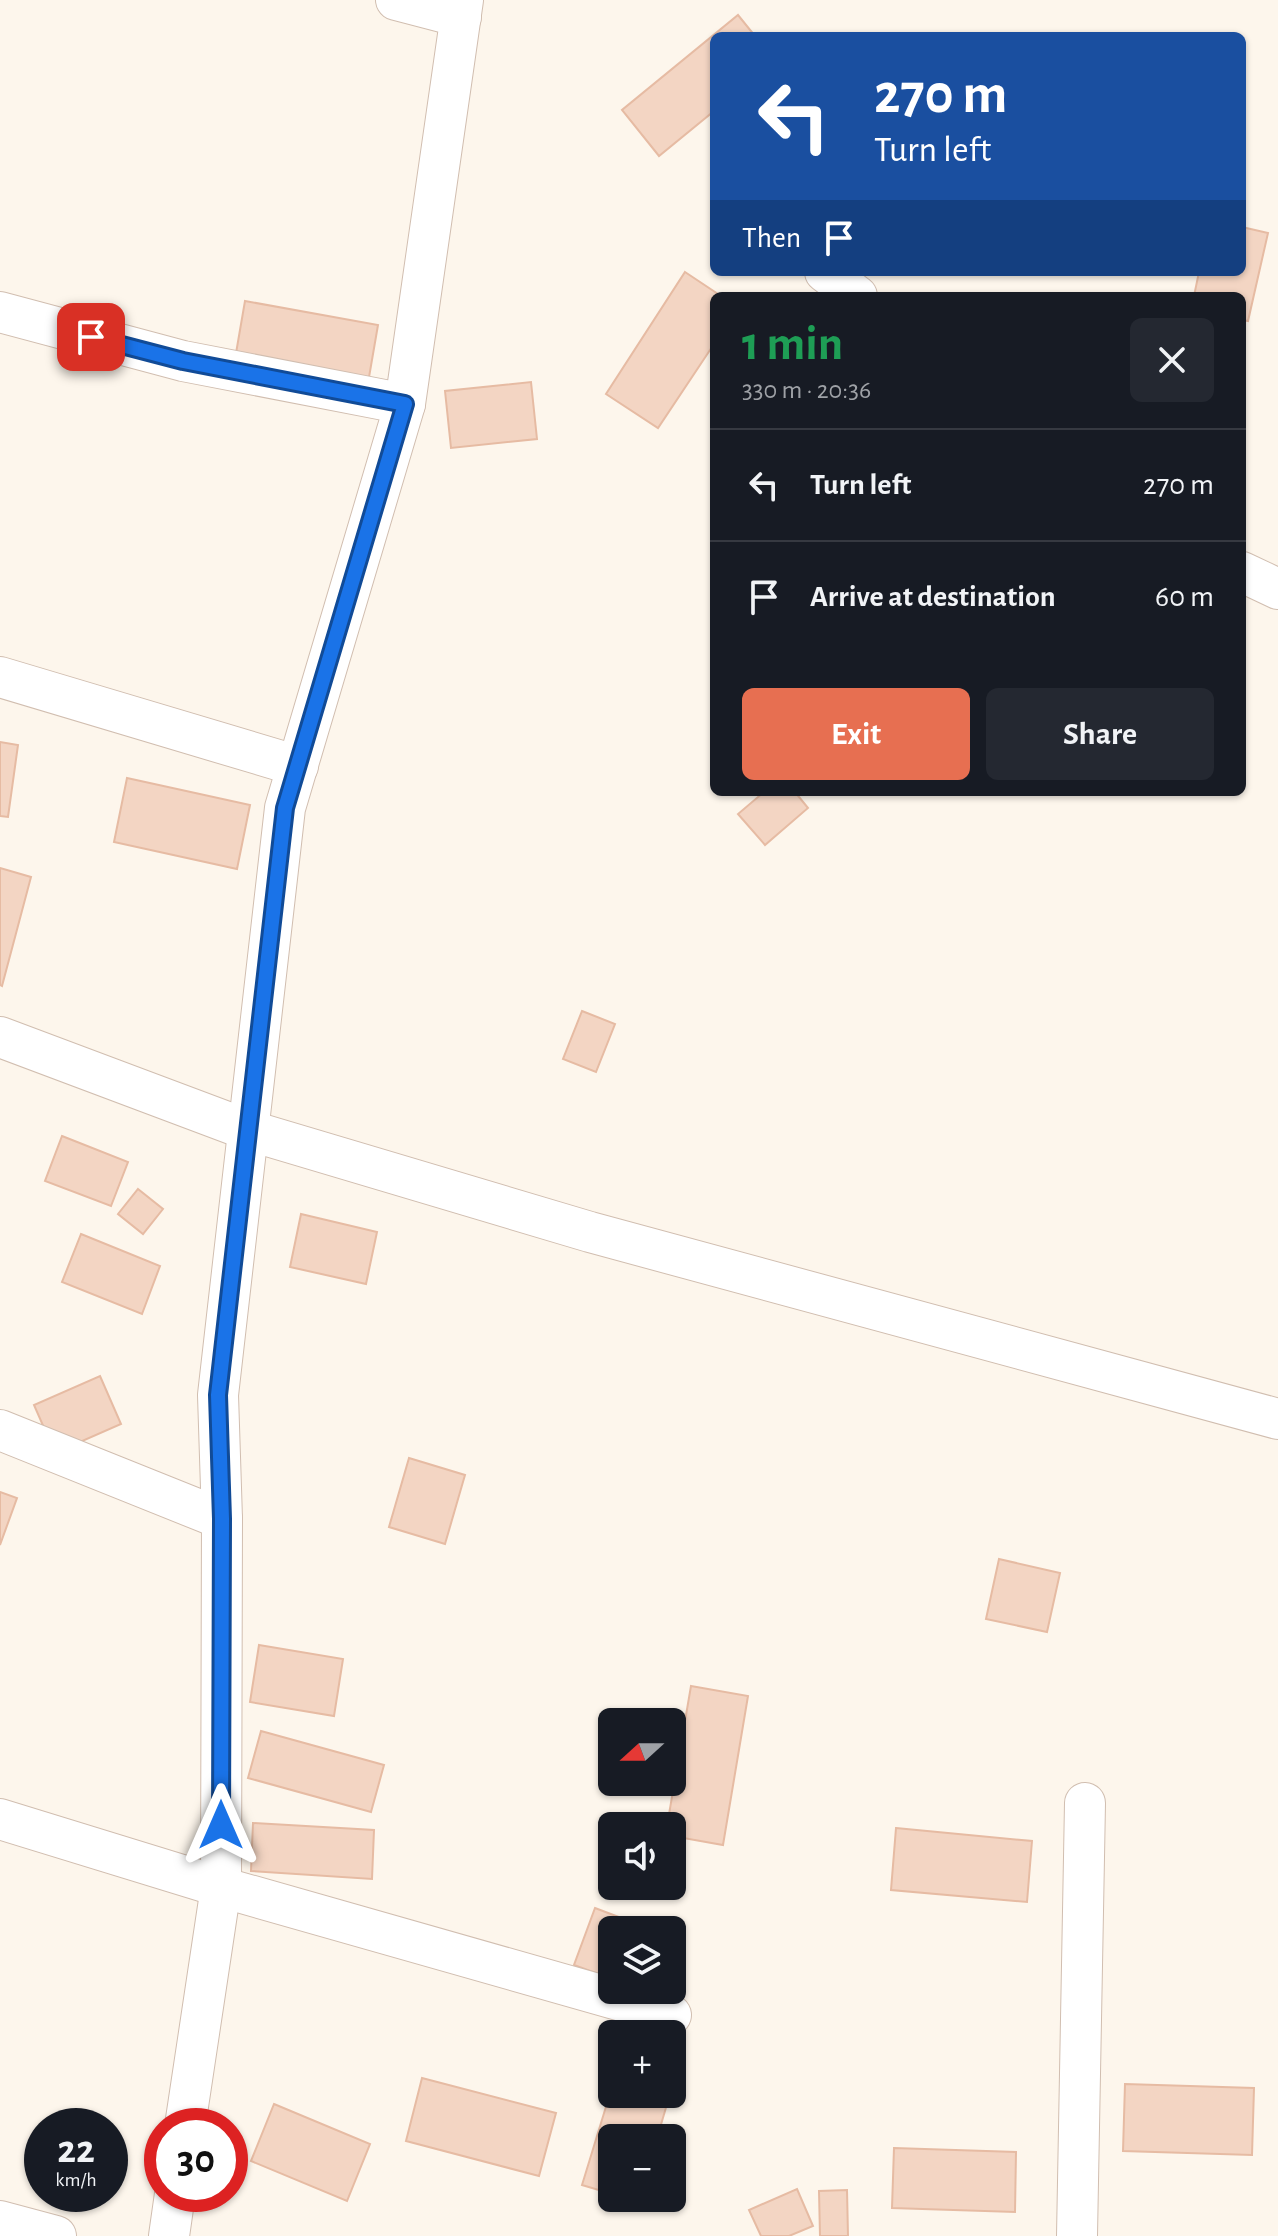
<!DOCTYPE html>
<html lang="en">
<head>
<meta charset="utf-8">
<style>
  body { margin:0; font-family:"Alegreya Sans",sans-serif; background:#242831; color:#f1f3f6; height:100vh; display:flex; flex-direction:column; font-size:30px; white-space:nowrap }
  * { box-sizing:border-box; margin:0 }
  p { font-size:26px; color:#9ea1a6 }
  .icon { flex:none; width:44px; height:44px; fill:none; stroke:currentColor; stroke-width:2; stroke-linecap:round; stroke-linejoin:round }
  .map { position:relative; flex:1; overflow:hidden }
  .panel { position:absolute; left:710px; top:292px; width:536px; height:504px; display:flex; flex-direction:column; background:#171b24; border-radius:12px; box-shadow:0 2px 6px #0004 }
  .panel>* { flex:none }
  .hud { position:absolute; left:710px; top:32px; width:536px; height:244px; border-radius:12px; box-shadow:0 2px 6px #0004; background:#1a4fa0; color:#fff; overflow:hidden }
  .needle { width:52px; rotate:249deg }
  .controls { position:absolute; left:598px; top:1708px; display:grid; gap:16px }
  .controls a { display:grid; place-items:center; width:88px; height:88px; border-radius:12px; background:#171b24; box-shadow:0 2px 6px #0004; font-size:40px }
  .speed { position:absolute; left:24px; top:2108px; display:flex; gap:16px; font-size:40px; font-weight:700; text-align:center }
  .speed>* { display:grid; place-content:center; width:104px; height:104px; border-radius:50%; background:#171b24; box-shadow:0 2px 6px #0004; line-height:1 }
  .speed small { font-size:20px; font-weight:400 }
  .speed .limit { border:12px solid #d22; background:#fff; color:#111 }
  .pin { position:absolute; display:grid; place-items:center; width:68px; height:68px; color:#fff; margin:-34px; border-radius:16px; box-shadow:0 4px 12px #0006 }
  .me { position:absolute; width:88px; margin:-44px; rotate:0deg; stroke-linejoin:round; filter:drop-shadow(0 0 6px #0008) }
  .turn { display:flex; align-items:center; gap:28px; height:168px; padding:0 32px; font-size:36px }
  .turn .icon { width:104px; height:104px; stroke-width:2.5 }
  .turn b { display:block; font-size:56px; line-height:68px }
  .then { display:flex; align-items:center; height:76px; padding:0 32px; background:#0003; gap:16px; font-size:30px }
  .round { display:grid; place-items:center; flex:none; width:84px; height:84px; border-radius:12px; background:#242831 }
  .headline { display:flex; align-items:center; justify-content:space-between; height:136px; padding:0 32px }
  h1 { font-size:48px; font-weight:600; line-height:60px; color:#1e9e55 }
  .primary-button { display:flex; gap:16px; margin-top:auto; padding:16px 32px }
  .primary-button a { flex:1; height:92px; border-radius:12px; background:#e76f51; color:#fff; font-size:32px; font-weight:600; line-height:92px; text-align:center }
  .primary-button a+a { background:#242831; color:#f1f3f6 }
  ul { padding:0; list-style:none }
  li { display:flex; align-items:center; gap:24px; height:112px; padding:0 32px; border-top:2px solid #363941 }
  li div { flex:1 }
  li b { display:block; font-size:30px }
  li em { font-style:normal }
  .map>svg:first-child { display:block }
  .building { fill:#f3d5c3; stroke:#e6bba3; stroke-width:2 }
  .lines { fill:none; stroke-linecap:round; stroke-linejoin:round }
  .minor-casing { stroke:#d1beb0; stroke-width:42 }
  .minor { stroke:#fff; stroke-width:40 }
  .route-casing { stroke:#114b97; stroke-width:20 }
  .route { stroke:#1a73e8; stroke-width:14 }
</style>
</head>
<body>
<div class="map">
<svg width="1278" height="2236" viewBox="0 0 1278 2236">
  <rect width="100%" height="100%" fill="#fdf6ec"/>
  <g class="building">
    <polygon points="738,15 755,36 714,36 714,111 659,156 622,110"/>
    <polygon points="1242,227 1268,233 1248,321 1242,320 1242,296 1194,296 1199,272 1242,272"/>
    <polygon points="685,272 721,296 714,296 714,344 658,428 606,394"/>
    <polygon points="245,301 378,325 368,383 235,359"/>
    <polygon points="531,382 537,439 451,448 445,391"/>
    <polygon points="0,742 18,745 8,817 0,816"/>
    <polygon points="127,778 250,805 237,869 114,842"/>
    <polygon points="764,792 795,792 808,808 765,845 738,814"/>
    <polygon points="0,868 31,877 2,986 0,985"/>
    <polygon points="582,1011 615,1024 596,1072 563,1059"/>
    <polygon points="62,1136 128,1162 111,1206 45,1181"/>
    <polygon points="138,1189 163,1209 143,1234 118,1214"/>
    <polygon points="301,1214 377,1232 366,1284 290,1267"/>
    <polygon points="81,1234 160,1266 142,1314 62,1282"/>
    <polygon points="100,1376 121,1424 55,1453 34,1405"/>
    <polygon points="409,1458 465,1475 445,1544 389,1527"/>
    <polygon points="0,1492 17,1498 0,1545"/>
    <polygon points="999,1559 1060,1573 1047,1632 986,1619"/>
    <polygon points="259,1645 343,1659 334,1716 250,1702"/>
    <polygon points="691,1686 748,1696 723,1845 672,1836 672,1826 667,1826"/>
    <polygon points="261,1731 384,1765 371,1812 248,1778"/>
    <polygon points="253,1823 374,1830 372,1879 251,1871"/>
    <polygon points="896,1828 1032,1841 1027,1902 891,1890"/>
    <polygon points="595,1908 645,1927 612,1930 612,1979 574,1965"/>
    <polygon points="422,2078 556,2113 539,2176 406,2141"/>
    <polygon points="1125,2084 1254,2088 1252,2155 1123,2151"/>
    <polygon points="612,2087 612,2094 670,2094 657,2138 612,2138 612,2194 582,2185"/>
    <polygon points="274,2104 370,2144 347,2201 251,2161"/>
    <polygon points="894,2148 1016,2152 1015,2212 892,2208"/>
    <polygon points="797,2189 813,2226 789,2236 761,2236 749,2210"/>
    <polygon points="847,2190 848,2236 820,2236 819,2191"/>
  </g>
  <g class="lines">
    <g class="minor-casing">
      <g id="minor">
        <polyline points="396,0 461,17"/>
        <polyline points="825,272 857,296"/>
        <polyline points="0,312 183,361 405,404"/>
        <polyline points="1242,572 1278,589"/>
        <polyline points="0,677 298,766"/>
        <polyline points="0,1037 248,1130 590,1232 1278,1419"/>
        <polyline points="0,1430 222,1519"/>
        <polyline points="0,1819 221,1887 671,2015"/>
        <polyline points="185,2126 221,1887 222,1519 218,1395 285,808 405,404 463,0"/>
        <polyline points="0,2221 56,2236"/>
        <polyline points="169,2236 175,2194"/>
        <polyline points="1077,2236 1085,1803"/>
      </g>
    </g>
    <use href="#minor" class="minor"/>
  </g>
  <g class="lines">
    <g class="route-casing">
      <polyline id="route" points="91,337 183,361 405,404 285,808 218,1395 222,1519 221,1825"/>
    </g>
    <use href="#route" class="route"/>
  </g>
</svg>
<div class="controls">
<a><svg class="needle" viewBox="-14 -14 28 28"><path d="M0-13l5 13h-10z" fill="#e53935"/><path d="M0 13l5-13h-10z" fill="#9ea1a6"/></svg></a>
<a><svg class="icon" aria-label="sound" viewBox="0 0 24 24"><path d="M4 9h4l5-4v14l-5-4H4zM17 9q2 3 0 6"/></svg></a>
<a><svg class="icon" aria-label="layers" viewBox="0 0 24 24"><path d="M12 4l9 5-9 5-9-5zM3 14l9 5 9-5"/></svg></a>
<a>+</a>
<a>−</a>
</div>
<div class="speed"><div>22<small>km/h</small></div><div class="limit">30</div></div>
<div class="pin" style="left:91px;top:337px;background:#d93025"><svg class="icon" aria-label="arrive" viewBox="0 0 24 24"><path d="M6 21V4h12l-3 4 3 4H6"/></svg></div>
<svg class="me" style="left:221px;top:1825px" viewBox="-20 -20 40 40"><path d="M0-17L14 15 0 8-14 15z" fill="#1a73e8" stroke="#fff" stroke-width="4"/></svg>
<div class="hud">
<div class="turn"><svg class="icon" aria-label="left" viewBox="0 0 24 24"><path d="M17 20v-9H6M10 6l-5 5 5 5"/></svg><div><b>270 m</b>Turn left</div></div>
<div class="then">Then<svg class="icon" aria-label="arrive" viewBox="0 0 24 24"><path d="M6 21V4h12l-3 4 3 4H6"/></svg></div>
</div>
<section class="panel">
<div class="headline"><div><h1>1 min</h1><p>330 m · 20:36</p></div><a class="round"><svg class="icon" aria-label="close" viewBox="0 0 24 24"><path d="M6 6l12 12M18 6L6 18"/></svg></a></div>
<ul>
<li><svg class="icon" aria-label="left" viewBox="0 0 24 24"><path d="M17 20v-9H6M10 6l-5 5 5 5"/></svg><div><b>Turn left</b></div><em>270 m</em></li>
<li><svg class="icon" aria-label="arrive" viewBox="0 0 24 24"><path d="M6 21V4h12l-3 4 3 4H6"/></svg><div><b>Arrive at destination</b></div><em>60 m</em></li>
</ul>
<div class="primary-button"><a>Exit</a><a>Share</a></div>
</section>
</div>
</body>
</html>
